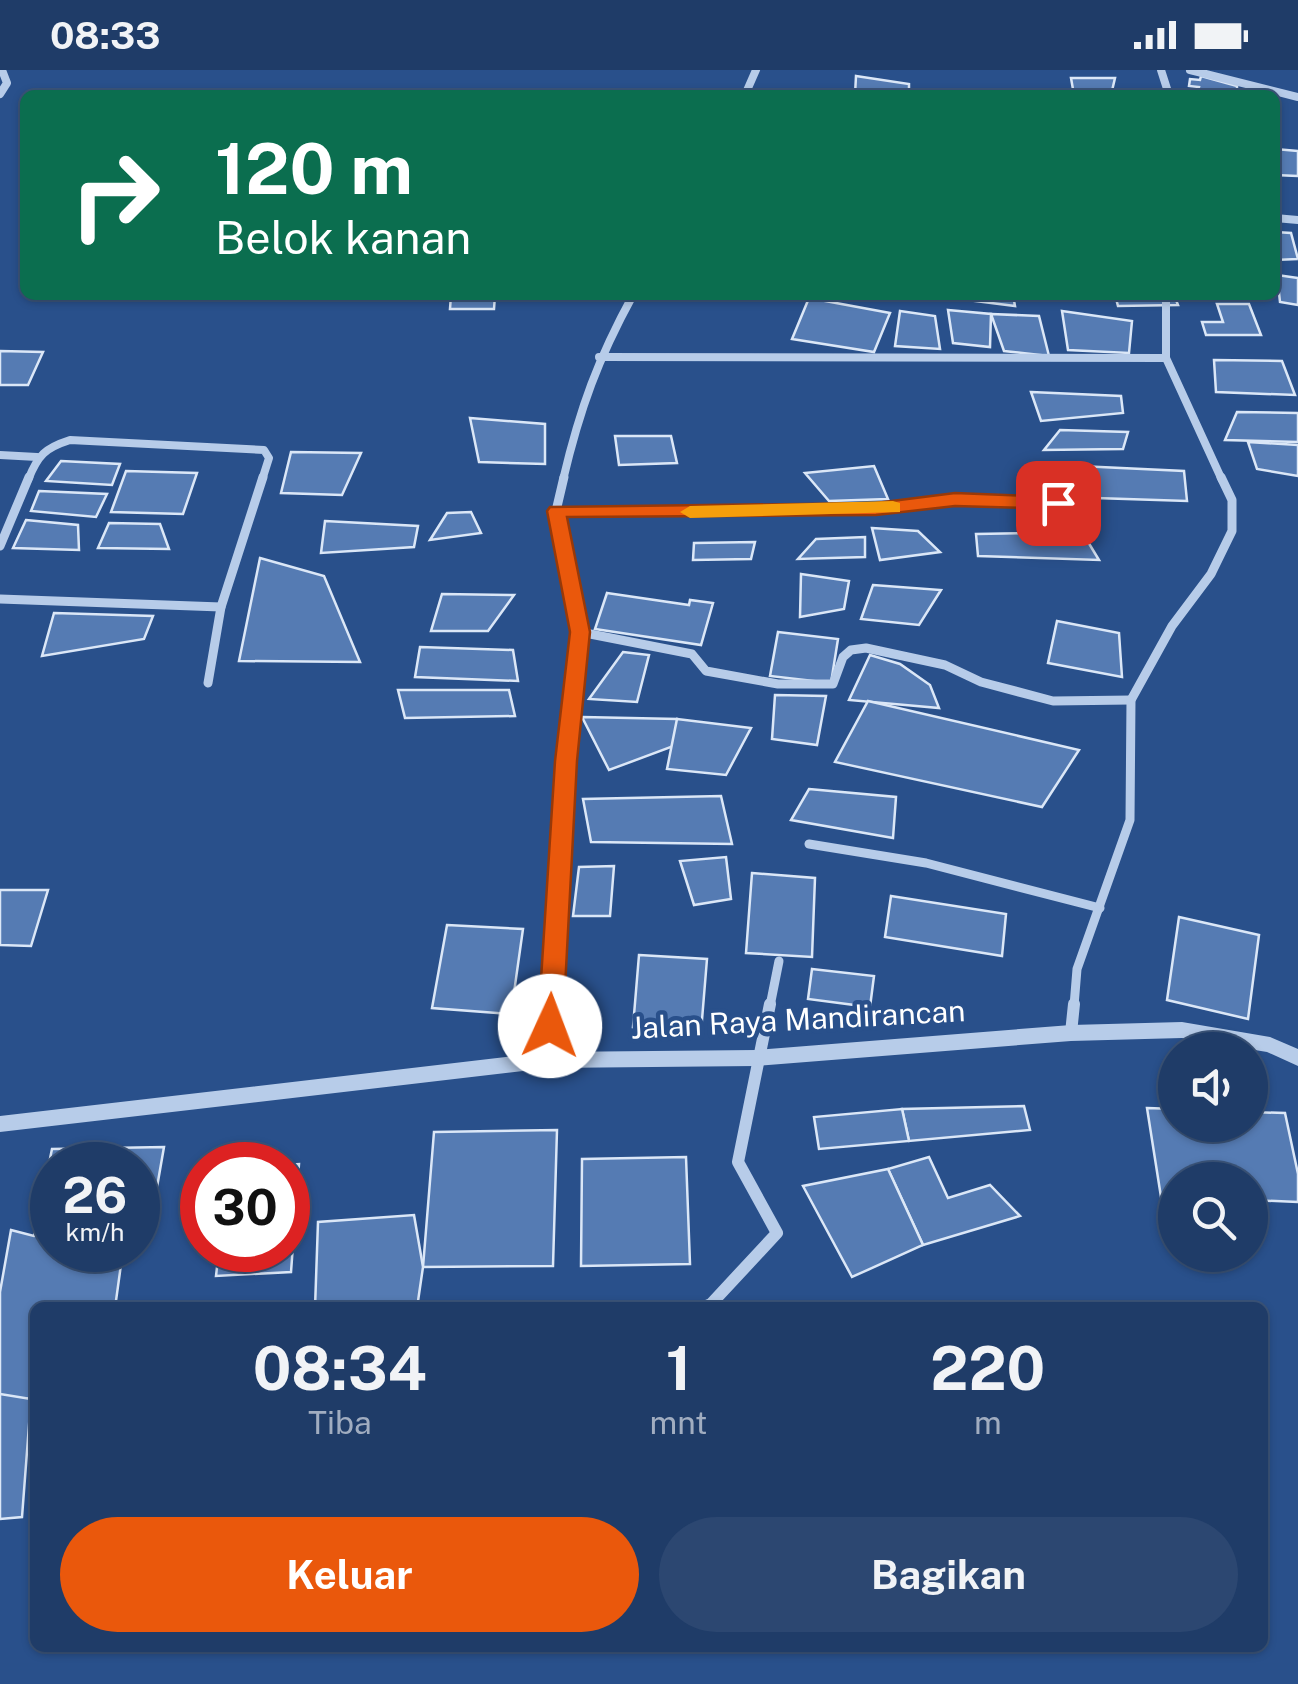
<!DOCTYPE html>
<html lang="id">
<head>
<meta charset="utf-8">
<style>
  body { margin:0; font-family:"Public Sans",sans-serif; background:#2c4771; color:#f1f3f6; height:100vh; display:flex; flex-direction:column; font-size:38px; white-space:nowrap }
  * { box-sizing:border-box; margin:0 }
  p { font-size:32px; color:#a1adc0 }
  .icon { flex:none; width:55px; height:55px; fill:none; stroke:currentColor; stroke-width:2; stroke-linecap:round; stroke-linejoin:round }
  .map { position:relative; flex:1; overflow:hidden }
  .panel { position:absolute; left:30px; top:1232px; width:1238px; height:350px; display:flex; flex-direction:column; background:#1f3c68; border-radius:15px; box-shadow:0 2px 8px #0004,0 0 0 2px #3c567c }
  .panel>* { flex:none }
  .hud { position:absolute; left:20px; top:20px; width:1260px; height:210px; border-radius:15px; box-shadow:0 2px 8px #0004,0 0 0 2px #3c567c; background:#0b6e4f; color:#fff; overflow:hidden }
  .fabs { position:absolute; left:1158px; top:962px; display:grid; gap:20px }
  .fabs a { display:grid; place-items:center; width:110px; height:110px; border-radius:50%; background:#1f3c68; box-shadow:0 2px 8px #0004,0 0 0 2px #3c567c; font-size:50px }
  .speed { position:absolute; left:30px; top:1072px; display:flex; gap:20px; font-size:50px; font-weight:700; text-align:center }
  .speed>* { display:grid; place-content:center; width:130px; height:130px; border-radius:50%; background:#1f3c68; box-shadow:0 2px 8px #0004,0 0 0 2px #3c567c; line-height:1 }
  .speed small { font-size:25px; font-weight:400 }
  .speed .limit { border:15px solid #d22; background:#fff; color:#111 }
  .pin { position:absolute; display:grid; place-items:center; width:85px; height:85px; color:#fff; margin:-42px; border-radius:20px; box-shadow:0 5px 15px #0006 }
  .me { position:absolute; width:110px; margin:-55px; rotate:2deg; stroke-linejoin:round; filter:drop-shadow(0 0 8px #0008) }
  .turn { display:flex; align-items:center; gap:35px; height:210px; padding:0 30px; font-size:45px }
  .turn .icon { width:130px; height:130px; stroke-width:2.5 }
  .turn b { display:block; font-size:70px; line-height:85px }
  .eta { display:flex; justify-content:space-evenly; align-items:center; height:170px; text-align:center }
  .eta b { font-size:60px; font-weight:700; line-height:70px }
  .action { display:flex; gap:20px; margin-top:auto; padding:20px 30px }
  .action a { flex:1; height:115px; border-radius:60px; background:#ea580c; color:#fff; font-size:40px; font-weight:700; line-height:115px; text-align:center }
  .action a+a { background:#2c4771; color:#f1f3f6 }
  .status { display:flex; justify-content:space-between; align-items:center; height:70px; padding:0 50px; background:#1f3c68; direction:ltr }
  .status svg { height:28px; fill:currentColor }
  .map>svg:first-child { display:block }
  .building { fill:#557bb3; stroke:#dbe7f7; stroke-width:2.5 }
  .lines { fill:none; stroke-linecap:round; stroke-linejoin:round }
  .minor-far2 { stroke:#b7cce9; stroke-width:8 }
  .minor-far1 { stroke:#b7cce9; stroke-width:9 }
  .minor { stroke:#b7cce9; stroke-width:12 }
  .tertiary { fill:#b7cce9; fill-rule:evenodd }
  .route { fill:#ea580c; stroke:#983908; stroke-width:2.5 }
  .slow { fill:#f59e0b }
  .labels { text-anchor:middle; stroke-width:9; stroke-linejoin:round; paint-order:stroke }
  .street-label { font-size:30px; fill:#fff; stroke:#29508b }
</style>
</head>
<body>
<div class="status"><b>08:33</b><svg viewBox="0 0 49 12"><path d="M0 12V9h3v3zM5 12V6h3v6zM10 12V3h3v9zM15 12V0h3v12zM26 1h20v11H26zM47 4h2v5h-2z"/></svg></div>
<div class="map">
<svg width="1298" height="1614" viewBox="0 0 1298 1614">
  <rect width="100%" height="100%" fill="#29508b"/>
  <g class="building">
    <polygon points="856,6 909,14 909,25 855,25"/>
    <polygon points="1201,6 1237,16 1237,25 1197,25 1199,17 1189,16 1190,9 1200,10"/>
    <polygon points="1071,8 1115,8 1111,25 1074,25"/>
    <polygon points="1275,79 1298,81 1298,106 1275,105"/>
    <polygon points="1275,162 1291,163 1298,189 1275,190"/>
    <polygon points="1277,205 1298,208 1298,235 1280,232"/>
    <polygon points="451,225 495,225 494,239 450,239"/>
    <polygon points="928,225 1013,225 1015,236"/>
    <polygon points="1115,225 1174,225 1178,235 1118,236"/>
    <polygon points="809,228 890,243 874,282 792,269"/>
    <polygon points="1217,234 1249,234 1261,265 1206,265 1202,252 1223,252"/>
    <polygon points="948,240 991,244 990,277 953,273"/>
    <polygon points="900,241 935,246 940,279 895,276"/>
    <polygon points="1062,241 1132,251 1129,283 1068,280"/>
    <polygon points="991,244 1039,246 1049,286 1004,281"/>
    <polygon points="0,281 43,282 28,315 0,315"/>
    <polygon points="1214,290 1282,291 1295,325 1216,322"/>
    <polygon points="1031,322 1121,326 1123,343 1041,351"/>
    <polygon points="1237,342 1298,343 1298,372 1225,370"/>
    <polygon points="470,348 545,354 545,394 479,392"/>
    <polygon points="1060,360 1128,362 1123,379 1044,380"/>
    <polygon points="615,366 671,366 677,393 619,395"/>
    <polygon points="1248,372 1298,375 1298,406 1257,399"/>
    <polygon points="291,382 361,383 342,425 281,423"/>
    <polygon points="61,391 120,394 112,415 46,411"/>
    <polygon points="874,396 888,429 829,431 805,403"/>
    <polygon points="1079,396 1184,401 1187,431 1065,427"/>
    <polygon points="126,401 197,403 183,444 111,442"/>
    <polygon points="39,421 107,424 96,447 31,441"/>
    <polygon points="471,442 481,463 430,470 447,443"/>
    <polygon points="26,450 78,455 79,480 13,478"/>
    <polygon points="325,451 418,456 414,477 321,483"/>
    <polygon points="109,453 160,454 169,479 98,478"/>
    <polygon points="872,458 918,461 940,482 880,490"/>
    <polygon points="1082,462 1099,490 978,486 976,464"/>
    <polygon points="865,467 865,487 798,489 816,469"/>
    <polygon points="755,472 751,489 693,490 694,473"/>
    <polygon points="260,488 324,506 360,592 239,591"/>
    <polygon points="801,504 849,511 844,539 800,547"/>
    <polygon points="873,515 941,520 919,555 861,549"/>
    <polygon points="607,523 689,535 690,530 713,533 701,575 595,559"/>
    <polygon points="442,524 514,525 488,561 431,561"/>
    <polygon points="54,543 153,546 144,569 42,586"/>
    <polygon points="1057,551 1119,563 1122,607 1048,593"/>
    <polygon points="778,562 838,569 831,613 770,606"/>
    <polygon points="420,577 513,580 518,611 415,607"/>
    <polygon points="623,582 649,585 637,632 589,629"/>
    <polygon points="870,585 900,594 930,615 939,638 849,630"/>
    <polygon points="398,620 509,620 515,646 405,648"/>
    <polygon points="775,625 826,626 817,675 772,669"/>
    <polygon points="868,631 1079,680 1042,737 835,692"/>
    <polygon points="582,647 677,649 679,674 609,700"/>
    <polygon points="677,649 751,658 726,705 667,699"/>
    <polygon points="809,719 896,727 893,768 791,750"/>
    <polygon points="721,726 732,774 591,772 583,729"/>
    <polygon points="726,787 731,829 694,835 680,791"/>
    <polygon points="614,796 610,846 573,846 579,797"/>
    <polygon points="752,803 815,808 812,887 746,883"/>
    <polygon points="0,820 48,820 31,876 0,875"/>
    <polygon points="891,826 1006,844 1002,886 885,867"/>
    <polygon points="1179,847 1259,865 1248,949 1167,930"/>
    <polygon points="447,855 523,859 511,944 432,938"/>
    <polygon points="639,885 707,889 701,962 633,957"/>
    <polygon points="812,899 874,906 870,937 808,929"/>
    <polygon points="1024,1036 1030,1060 909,1071 902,1039"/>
    <polygon points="1147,1038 1175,1039 1175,1055 1250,1055 1250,1042 1285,1043 1298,1104 1298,1132 1250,1130 1250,1110 1175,1110 1175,1127 1161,1127"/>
    <polygon points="902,1039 909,1071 819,1079 814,1047"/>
    <polygon points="557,1060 553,1196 423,1197 434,1062"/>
    <polygon points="164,1077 149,1163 138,1163 138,1095 52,1095 52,1165 34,1166 52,1079"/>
    <polygon points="686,1087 690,1194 581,1196 582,1089"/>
    <polygon points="929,1087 948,1128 990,1115 1020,1146 923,1175 888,1099"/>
    <polygon points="299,1094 291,1202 216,1206 219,1180 288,1180 287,1095"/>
    <polygon points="888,1099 923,1175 852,1207 803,1116"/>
    <polygon points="414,1145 423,1197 417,1238 315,1238 318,1152"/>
    <polygon points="11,1160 34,1166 52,1163 52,1180 123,1180 115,1238 35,1238 35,1328 0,1331 0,1222"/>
    <polygon points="0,1324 31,1329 22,1447 0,1449"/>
  </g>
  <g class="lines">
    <g class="minor-far2">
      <polyline points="1161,0 1169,25"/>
      <polyline points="1190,0 1298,27"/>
      <polyline points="0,24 7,13 2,0"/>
      <polyline points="745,25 756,0"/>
      <polyline points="1275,148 1298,150"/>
      <polyline points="1166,225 1166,288 1222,410"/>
      <polyline points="599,287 1166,288"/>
      <polyline points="0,385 37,387"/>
      <path d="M 28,410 C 38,385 45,378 70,370 L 264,380 L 269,388 L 262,410"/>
      <path d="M 563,410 C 580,338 598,289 633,225"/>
    </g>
    <g class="minor-far1">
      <polyline points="556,441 876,439 955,430 1058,433"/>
      <polyline points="0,476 29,407"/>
      <polyline points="0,529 221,537"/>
      <polyline points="580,562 692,584 706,601 778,614 833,614 843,587 851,580 866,578 945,595 981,612 1053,631 1131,630"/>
      <polyline points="208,613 221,537 263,407"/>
      <polyline points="809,774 926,793 1100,838"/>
      <polyline points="552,936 566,691 580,562 556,441 564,407"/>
      <polyline points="770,936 779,891"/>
      <polyline points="1074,936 1077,899 1130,750 1131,630 1172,556 1211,504 1232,461 1232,430 1221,407"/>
    </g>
    <g class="minor">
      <polyline points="1071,963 1074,934"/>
      <polyline points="549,990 552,934"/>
      <polyline points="702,1238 711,1234 777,1163 738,1092 770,934"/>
    </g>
    <polygon class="tertiary" points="1182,952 1270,967 1298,979 1298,996 1267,982 1182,968 1071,971 756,996 549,998 0,1062 0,1046 549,982 756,980 1071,955"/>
  </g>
  <polygon class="route" points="955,423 1058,427 1068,433 1058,439 955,436 876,445 567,447 590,562 577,691 563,956 559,963 542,963 538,956 555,691 570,562 547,441 550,437 876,433"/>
  <polygon class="slow" points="893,431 900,433 900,442 690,448 680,442 690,436"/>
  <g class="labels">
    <g class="street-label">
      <text transform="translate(798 950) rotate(-3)" y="10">Jalan Raya Mandirancan</text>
    </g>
  </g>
</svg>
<div class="fabs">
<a><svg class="icon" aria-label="sound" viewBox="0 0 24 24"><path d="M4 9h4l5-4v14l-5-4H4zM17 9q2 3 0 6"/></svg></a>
<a><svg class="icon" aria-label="search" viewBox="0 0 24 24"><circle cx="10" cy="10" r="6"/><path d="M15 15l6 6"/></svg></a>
</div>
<div class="speed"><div>26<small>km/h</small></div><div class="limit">30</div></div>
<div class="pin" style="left:1058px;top:433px;background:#d93025"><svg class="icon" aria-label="arrive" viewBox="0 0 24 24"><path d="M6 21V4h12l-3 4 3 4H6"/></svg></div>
<svg class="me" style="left:550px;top:956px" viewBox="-20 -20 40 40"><circle r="19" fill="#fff"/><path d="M0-13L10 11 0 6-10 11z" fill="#ea580c"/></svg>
<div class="hud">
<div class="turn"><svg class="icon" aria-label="right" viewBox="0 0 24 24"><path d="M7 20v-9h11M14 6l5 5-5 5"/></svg><div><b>120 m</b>Belok kanan</div></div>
</div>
<section class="panel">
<div class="eta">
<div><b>08:34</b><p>Tiba</p></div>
<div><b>1</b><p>mnt</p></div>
<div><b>220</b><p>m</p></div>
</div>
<div class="action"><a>Keluar</a><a>Bagikan</a></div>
</section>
</div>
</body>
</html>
